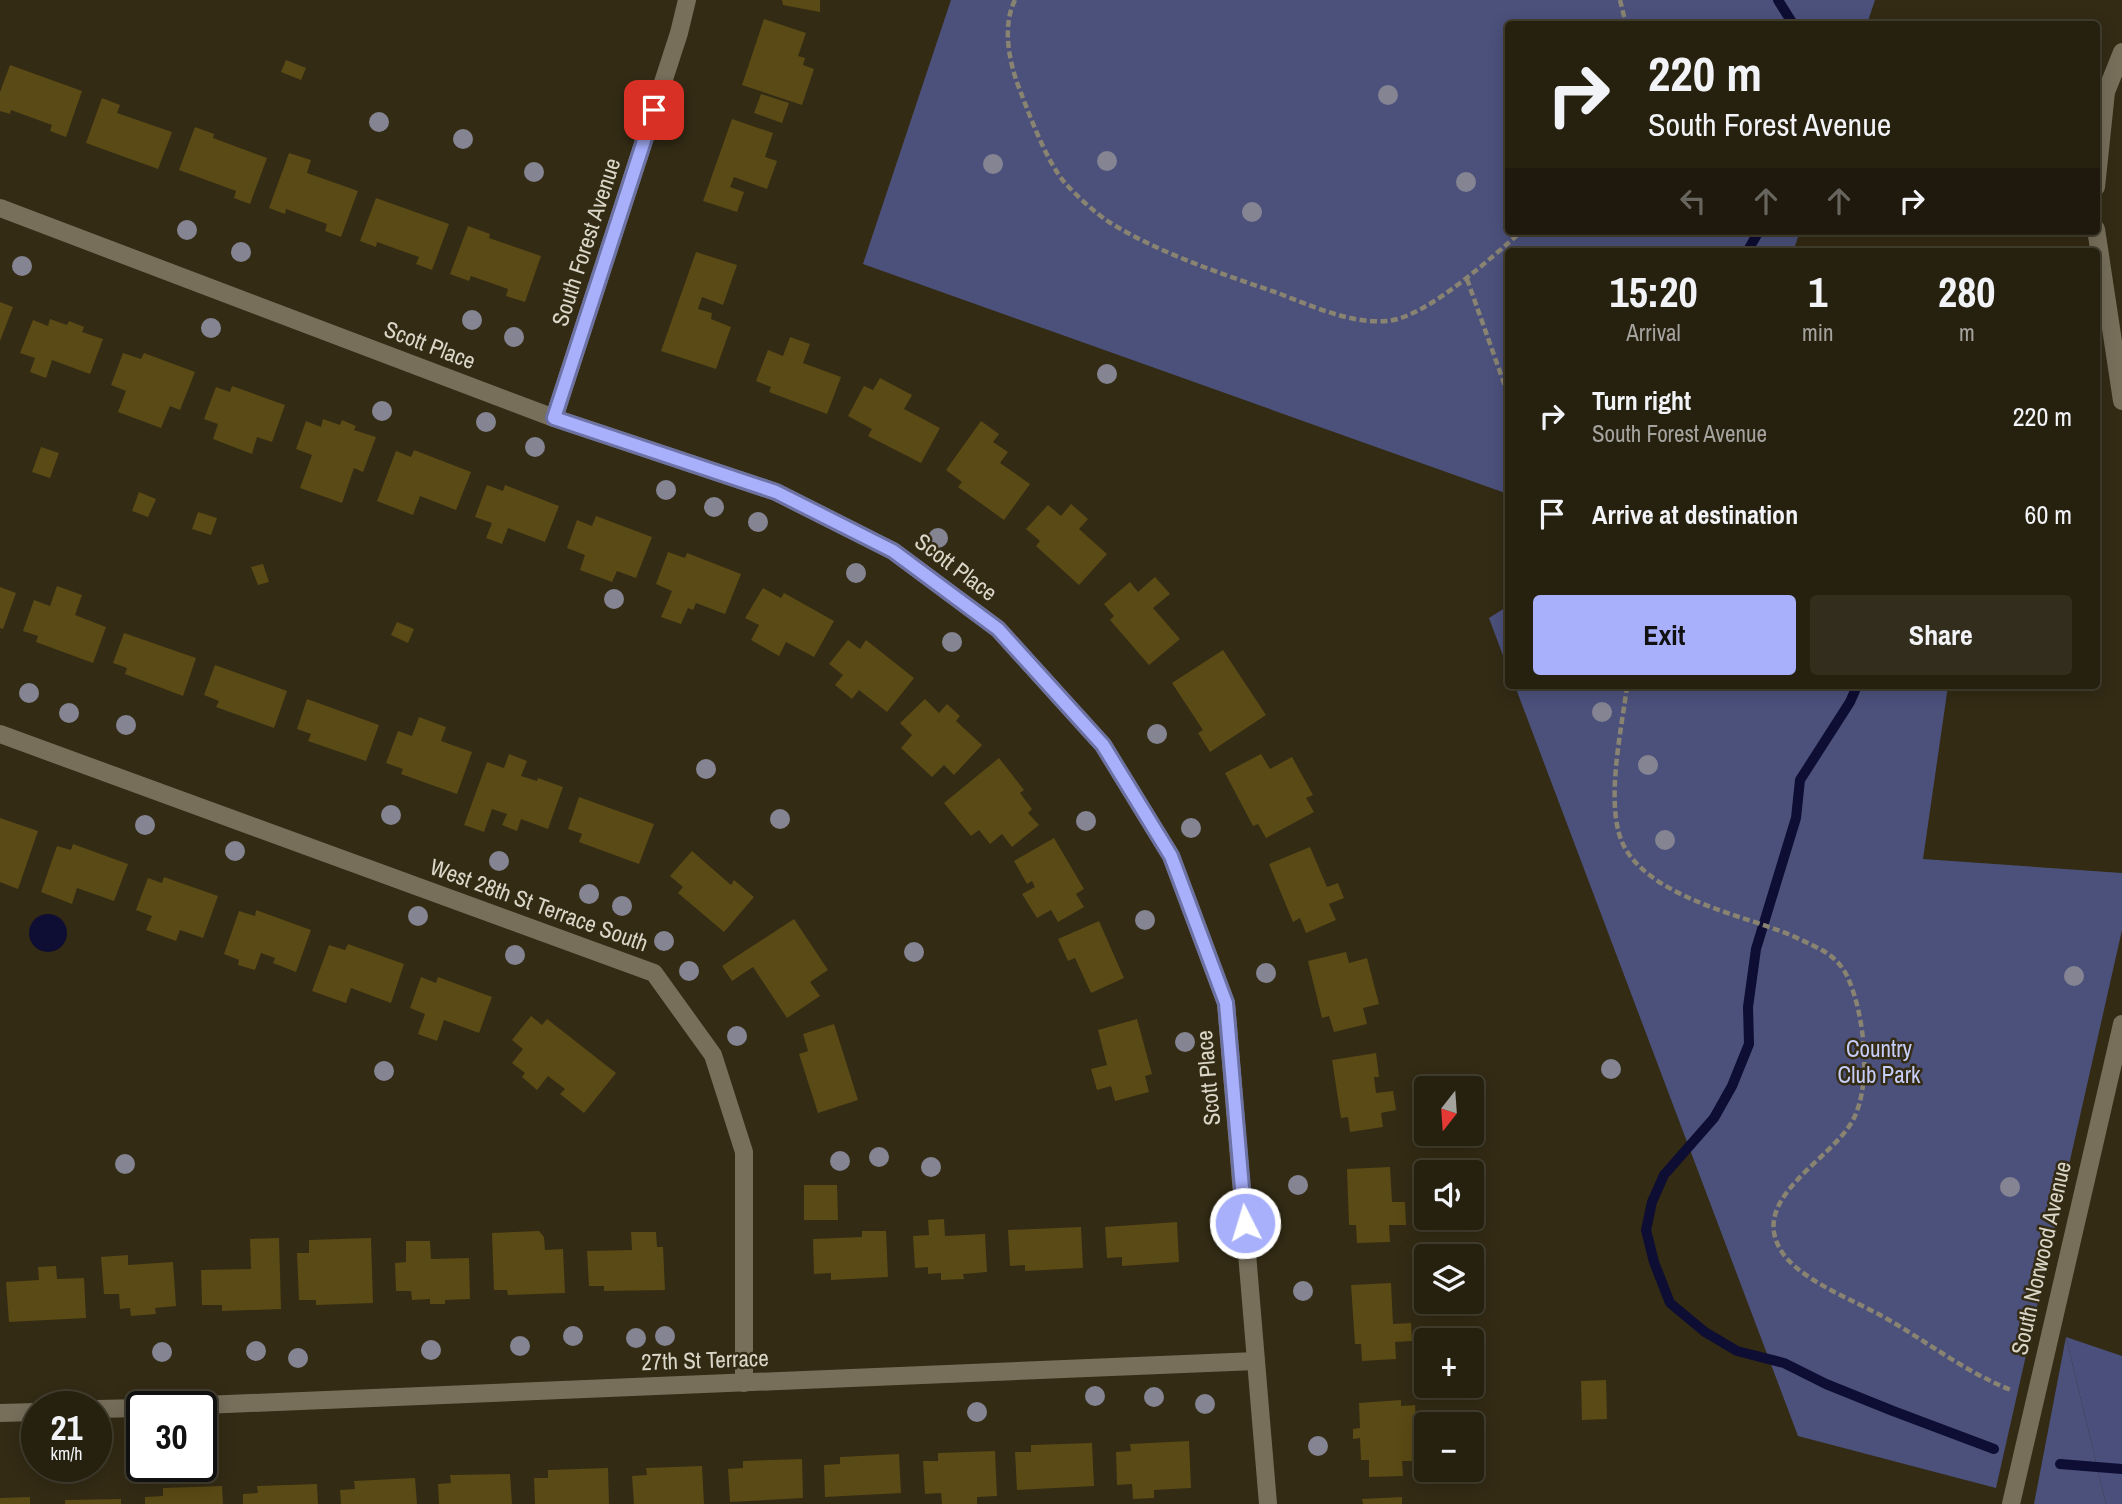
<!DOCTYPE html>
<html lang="en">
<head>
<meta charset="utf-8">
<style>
  body { margin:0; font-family:"Archivo Narrow",sans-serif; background:#322d1d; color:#f1f3f6; height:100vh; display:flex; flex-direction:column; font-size:26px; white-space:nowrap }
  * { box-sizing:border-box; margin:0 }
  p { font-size:23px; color:#a4a39e }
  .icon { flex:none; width:38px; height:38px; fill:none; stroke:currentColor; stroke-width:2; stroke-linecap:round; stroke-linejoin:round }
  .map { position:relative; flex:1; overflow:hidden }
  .side { position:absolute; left:1505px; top:248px; width:595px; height:441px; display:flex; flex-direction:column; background:#26200f; border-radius:7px; box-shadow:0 4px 18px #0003,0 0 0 2px #423e2f }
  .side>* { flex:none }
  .guide { position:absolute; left:1505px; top:21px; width:595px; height:214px; border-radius:7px; box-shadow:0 4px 18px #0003,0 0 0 2px #423e2f; background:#26200f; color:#f1f3f6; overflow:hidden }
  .needle { width:46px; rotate:197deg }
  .fabs { position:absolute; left:1414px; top:1076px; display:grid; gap:14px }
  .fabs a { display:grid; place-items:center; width:70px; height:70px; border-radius:7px; background:#26200f; box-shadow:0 4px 18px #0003,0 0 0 2px #423e2f; font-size:35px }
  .speed { position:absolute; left:21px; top:1391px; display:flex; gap:14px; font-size:35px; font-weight:700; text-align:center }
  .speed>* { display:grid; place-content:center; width:91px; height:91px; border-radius:50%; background:#26200f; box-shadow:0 4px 18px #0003,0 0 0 2px #423e2f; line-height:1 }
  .speed small { font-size:18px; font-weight:400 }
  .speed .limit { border:4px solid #111; border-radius:10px; background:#fff; color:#111 }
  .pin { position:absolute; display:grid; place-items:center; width:60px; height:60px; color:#fff; margin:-30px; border-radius:14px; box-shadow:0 4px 10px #0006 }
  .me { position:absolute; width:77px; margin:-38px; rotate:355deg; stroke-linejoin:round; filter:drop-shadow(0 0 5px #0008) }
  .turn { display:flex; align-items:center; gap:24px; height:147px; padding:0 28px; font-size:32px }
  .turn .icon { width:91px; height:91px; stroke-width:2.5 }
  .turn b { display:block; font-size:49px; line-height:60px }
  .lanes { display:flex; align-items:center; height:66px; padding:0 28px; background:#0003; justify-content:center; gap:35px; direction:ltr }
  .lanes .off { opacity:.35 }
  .eta { display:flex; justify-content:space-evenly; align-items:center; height:119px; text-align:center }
  .eta b { font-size:42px; font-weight:700; line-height:49px }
  .cta { display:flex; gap:14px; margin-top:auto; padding:14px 28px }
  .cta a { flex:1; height:80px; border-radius:7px; background:#a8b0fc; color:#111; font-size:28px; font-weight:700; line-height:80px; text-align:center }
  .cta a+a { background:#322d1d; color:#f1f3f6 }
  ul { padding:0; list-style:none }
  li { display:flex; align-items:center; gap:21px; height:98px; padding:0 28px }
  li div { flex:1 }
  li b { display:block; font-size:26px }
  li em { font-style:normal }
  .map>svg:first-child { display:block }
  .green { fill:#4c517c }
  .forest { fill:#4a4f7c }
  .water { fill:#0e0d33 }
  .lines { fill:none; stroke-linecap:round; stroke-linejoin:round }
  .stream { stroke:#0e0d33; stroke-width:10 }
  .building { fill:#5a4a15 }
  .path { stroke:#898371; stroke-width:4.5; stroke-dasharray:7 3.5; stroke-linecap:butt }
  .minor { stroke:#776f5a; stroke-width:18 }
  .tree { fill:#848492 }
  .route-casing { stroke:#6d72a4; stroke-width:18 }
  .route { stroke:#a8b0fc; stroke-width:12 }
  .labels { text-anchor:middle; stroke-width:5; stroke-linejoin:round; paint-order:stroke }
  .street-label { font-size:23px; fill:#dad6c8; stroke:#332b14 }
  .park-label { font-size:23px; fill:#c6cdf9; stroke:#332b14 }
</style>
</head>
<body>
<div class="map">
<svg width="2122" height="1504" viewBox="0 0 2122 1504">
  <rect width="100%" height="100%" fill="#332b14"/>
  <g class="green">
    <polygon points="951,0 1875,0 1867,24 1508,24 1508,231 1800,231 1793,252 1508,252 1508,494 863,264"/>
    <polygon points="1508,606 1508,669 1489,618"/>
    <polygon points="1515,686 1948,686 1923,859 2122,873 2122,930 1996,1488 1798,1436"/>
    <polygon points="2066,1337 2106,1504 2034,1504"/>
  </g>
  <polygon class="forest" points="2066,1337 2122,1356 2122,1504 2106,1504"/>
  <circle class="water" cx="48" cy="933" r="19"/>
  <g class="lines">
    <g class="stream">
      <polyline points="1778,0 1793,24"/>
      <polyline points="1747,252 1759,231"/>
      <polyline points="1857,686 1850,702 1800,780 1796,818 1756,949 1748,1007 1749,1044 1732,1086 1714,1118 1664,1175 1652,1202 1646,1230 1654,1262 1670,1303 1705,1332 1737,1351 1784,1363 1826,1384 1893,1411 1994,1449"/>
      <polyline points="2060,1464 2122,1469"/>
    </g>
  </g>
  <g class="building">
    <polygon points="782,0 820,0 820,12 783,5"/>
    <polygon points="764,19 806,33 798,56 805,58 803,65 814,69 802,105 742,85"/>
    <polygon points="286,60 306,68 301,80 281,72"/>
    <polygon points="10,65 82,91 66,137 50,131 52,125 11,110 10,114 0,111 0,92"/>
    <polygon points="761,94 789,103 782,123 754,113"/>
    <polygon points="102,98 120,105 117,113 172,132 158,169 86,143"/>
    <polygon points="732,119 773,133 765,157 777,161 767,189 734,177 730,187 744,192 737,212 703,201"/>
    <polygon points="195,127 214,134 213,138 267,158 250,204 234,198 236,191 179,170"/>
    <polygon points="289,153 311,160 307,173 358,191 341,237 325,231 327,224 286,209 285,214 269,208"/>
    <polygon points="376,198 449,224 432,270 416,264 419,257 377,242 376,247 360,241"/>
    <polygon points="468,226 490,234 489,238 541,256 525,302 506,296 508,289 471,276 469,281 450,274"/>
    <polygon points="696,252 737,265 723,305 702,297 698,309 712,313 711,319 731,327 716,369 661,351"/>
    <polygon points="0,302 13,307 0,341"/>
    <polygon points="50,319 67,325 69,321 84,327 82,332 103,339 90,374 52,360 46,378 30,372 35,358 20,353 33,320 48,326"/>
    <polygon points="790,337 810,344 803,363 841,377 827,414 769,392 771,387 756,381 768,350 783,356"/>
    <polygon points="123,353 141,359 144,353 195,372 180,410 170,406 161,428 118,412 126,391 111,385"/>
    <polygon points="880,378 912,395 904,409 940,428 921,463 868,436 872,429 848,416 864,386 873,390"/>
    <polygon points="232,386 285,405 272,442 257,437 252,454 213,439 218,424 204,419 216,387 230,392"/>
    <polygon points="323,419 340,425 342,420 356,426 354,430 376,437 363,472 354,468 342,503 300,488 312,455 296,449 306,421 321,427"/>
    <polygon points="981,421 999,434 993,442 1008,452 1000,463 1030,484 1004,520 958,487 962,482 946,470"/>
    <polygon points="41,447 59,453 50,478 32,472"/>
    <polygon points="414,450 471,472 456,510 420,496 413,515 377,501 396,451 411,457"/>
    <polygon points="487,485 503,491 505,485 559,506 545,542 508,528 502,544 486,538 492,523 475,517"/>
    <polygon points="139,492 156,499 148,517 132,511"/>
    <polygon points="1071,504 1088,519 1079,529 1107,554 1079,585 1036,546 1040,541 1026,529 1048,505 1061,516"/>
    <polygon points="198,512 217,518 211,535 192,529"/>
    <polygon points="596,516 652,537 636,578 617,571 612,582 580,570 585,555 567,548 577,520 592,526"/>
    <polygon points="668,552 685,558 687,553 741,574 725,614 696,603 693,610 688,608 681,624 661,617 672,591 656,584"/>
    <polygon points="263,564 269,582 258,585 251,567"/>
    <polygon points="1155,577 1170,594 1153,608 1180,639 1149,665 1110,620 1114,616 1104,604 1130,582 1138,592"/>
    <polygon points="57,586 82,595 75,615 106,627 93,663 36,642 38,636 23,631 34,600 50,606"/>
    <polygon points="0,587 16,593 3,629 0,628"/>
    <polygon points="763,588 781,598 784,593 834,621 814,657 786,642 779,656 751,640 759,625 745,618"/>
    <polygon points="397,622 414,629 408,643 391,635"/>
    <polygon points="124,633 196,658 183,696 125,674 127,668 113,663"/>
    <polygon points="848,640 860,649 866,640 914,678 887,712 859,690 852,699 835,685 843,675 829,664"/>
    <polygon points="1223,650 1266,715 1210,752 1198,733 1203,730 1172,683"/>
    <polygon points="215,665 287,691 274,728 216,707 219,701 204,695"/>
    <polygon points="307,699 379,725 366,761 308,741 311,734 297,729"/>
    <polygon points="925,699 939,713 947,704 960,716 956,721 982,745 954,775 944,765 932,777 901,748 912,735 900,723"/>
    <polygon points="419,717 446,727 441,741 472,752 457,794 401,774 403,769 386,763 398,731 412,736"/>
    <polygon points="509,754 527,761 521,776 537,781 538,778 563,787 548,829 521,819 517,831 502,825 507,814 492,809 484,832 464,825 487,762 504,768"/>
    <polygon points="1261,754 1270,769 1292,757 1313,795 1306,798 1314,812 1266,838 1258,824 1253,826 1225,773"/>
    <polygon points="999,758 1024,790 1020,793 1032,809 1028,813 1039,825 1012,847 1002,834 990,844 979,830 971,836 944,803"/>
    <polygon points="579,797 654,824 639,864 579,842 582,834 568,829"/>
    <polygon points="0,818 38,831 18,889 0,882"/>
    <polygon points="1054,838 1084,889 1076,894 1084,907 1058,922 1051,910 1037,918 1022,894 1035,887 1032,881 1027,884 1014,861"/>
    <polygon points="73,844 128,864 114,901 77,888 72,904 41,892 57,846 71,850"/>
    <polygon points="1310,847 1327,887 1338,883 1344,898 1329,904 1336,920 1306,933 1300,918 1293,922 1269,864"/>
    <polygon points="692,851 731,885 734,880 754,897 724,932 678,893 683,887 670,876"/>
    <polygon points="164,877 218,896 203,938 180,930 176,941 146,930 152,916 136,910 148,878 162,883"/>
    <polygon points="256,910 311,930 296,972 273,963 275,958 261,953 255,970 238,965 239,960 224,954 239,911 255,916"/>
    <polygon points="794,919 828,970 810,982 820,996 787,1018 753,967 732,981 722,966"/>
    <polygon points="1099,921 1124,978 1091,993 1075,958 1068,961 1058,939"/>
    <polygon points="348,944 404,964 391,1003 351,988 346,1003 312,991 329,945 345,950"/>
    <polygon points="1346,952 1349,963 1367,958 1379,1004 1363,1008 1367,1024 1334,1032 1329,1016 1322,1018 1308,961"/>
    <polygon points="421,977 436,983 438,977 492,997 479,1033 444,1020 437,1041 418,1034 425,1014 410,1008"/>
    <polygon points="531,1016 542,1025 547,1019 616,1073 584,1113 560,1094 565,1089 548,1076 537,1090 522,1077 525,1073 512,1063 523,1049 512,1040"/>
    <polygon points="1137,1019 1152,1074 1145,1076 1149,1092 1115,1101 1111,1086 1097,1090 1091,1069 1107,1065 1098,1030"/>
    <polygon points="834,1024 858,1100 818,1113 799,1054 808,1051 803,1034"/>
    <polygon points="1376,1053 1379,1077 1374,1077 1376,1093 1393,1091 1396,1110 1381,1113 1383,1127 1350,1132 1348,1117 1341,1118 1332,1060"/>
    <polygon points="1390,1167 1392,1202 1405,1202 1406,1225 1389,1225 1390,1242 1357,1243 1356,1225 1349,1225 1347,1169"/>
    <polygon points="804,1185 837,1185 838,1220 804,1220"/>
    <polygon points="944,1219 945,1236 985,1234 987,1272 963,1274 964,1279 941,1280 941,1273 928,1274 928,1267 915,1268 913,1236 929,1235 928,1220"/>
    <polygon points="1177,1222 1179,1262 1122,1266 1122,1257 1107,1258 1105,1227"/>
    <polygon points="1081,1227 1083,1268 1025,1271 1025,1265 1010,1266 1008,1230"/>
    <polygon points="539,1231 544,1237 545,1250 563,1249 565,1293 508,1295 507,1290 494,1290 492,1233"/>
    <polygon points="862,1231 886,1231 888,1277 831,1280 831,1273 814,1274 813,1239 862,1237"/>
    <polygon points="631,1232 656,1232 657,1247 663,1247 665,1290 604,1291 604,1286 589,1286 587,1251 632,1250"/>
    <polygon points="279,1238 281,1309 222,1311 222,1305 202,1305 201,1270 251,1269 250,1239"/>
    <polygon points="371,1238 373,1303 316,1305 316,1300 299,1300 297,1253 309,1253 309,1240"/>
    <polygon points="406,1241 430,1241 431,1259 469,1258 470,1299 445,1300 445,1304 430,1304 430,1299 412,1300 411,1291 396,1291 395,1263 406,1262"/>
    <polygon points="128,1255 128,1265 173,1262 176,1306 155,1308 156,1314 131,1316 130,1308 120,1309 119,1294 104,1294 101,1257"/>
    <polygon points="56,1266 57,1279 84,1278 86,1318 9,1322 6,1282 39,1280 38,1267"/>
    <polygon points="1391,1283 1393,1324 1411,1323 1412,1341 1395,1342 1396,1359 1362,1361 1361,1344 1355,1344 1351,1285"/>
    <polygon points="1606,1380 1607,1419 1582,1420 1581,1381"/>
    <polygon points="1401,1400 1401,1406 1415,1405 1418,1461 1402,1461 1403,1476 1369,1477 1369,1460 1361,1460 1360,1438 1353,1439 1353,1429 1360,1428 1359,1403"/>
    <polygon points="1189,1441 1191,1488 1154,1490 1154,1498 1133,1499 1132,1484 1117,1485 1116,1452 1131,1451 1130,1444"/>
    <polygon points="1092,1443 1094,1486 1017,1490 1015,1452 1031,1452 1031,1445"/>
    <polygon points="995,1451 997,1496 977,1497 977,1504 942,1504 941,1493 925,1494 923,1461 938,1461 938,1453"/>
    <polygon points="899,1454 901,1493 825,1497 824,1465 840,1464 840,1457"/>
    <polygon points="802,1459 803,1498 730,1502 728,1469 743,1468 743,1461"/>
    <polygon points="702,1466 704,1504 634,1504 632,1476 647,1475 646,1468"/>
    <polygon points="608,1468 609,1504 535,1504 534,1478 548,1478 548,1470"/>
    <polygon points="510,1474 512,1504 439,1504 438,1484 451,1483 450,1475"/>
    <polygon points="415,1478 417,1504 341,1504 340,1490 355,1489 354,1481"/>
    <polygon points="317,1484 318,1504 243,1504 243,1494 258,1493 257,1486"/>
    <polygon points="222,1486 223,1504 145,1504 145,1497 163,1496 163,1488"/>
    <polygon points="30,1497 30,1504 0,1504 0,1498"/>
    <polygon points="1402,1497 1402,1504 1363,1504 1362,1499"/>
    <polygon points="121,1499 121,1504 65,1504 65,1500"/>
  </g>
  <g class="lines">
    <g class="path">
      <path d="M 1015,0 C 1001,28 1010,66 1021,93 C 1031,119 1047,162 1065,183 C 1077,196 1094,212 1109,222 C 1159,253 1219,273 1275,292 C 1310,305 1349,324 1387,321 C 1426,318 1492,257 1522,231"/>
      <polyline points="1620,0 1626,24"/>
      <polyline points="1467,279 1505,386 1508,391"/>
      <path d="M 1627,686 C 1622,728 1603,810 1625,848 C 1639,873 1670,890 1696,901 C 1728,915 1763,923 1795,937 C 1818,948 1837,954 1848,978 C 1864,1014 1872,1081 1854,1118 C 1834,1160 1743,1199 1784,1255 C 1805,1282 1853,1300 1882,1316 C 1925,1340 1965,1372 2011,1390"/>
    </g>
    <g class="minor">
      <polyline points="2096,187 2106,92 2122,52"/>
      <polyline points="0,208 554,418 776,492 893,551 998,629 1103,745 1171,856 1226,1003 1268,1504"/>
      <polyline points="2096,229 2122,401"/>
      <polyline points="554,418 679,33 687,0"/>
      <polyline points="0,734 654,973 713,1055 744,1152 744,1383"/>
      <polyline points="157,1407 1256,1361"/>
      <polyline points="96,1409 142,1408"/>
      <polyline points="0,1413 37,1412"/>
      <polyline points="2011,1504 2122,1024"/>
    </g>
  </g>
  <g class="tree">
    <circle cx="1388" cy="95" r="10"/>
    <circle cx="379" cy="122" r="10"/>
    <circle cx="463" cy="139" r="10"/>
    <circle cx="1107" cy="161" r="10"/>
    <circle cx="993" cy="164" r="10"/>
    <circle cx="534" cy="172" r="10"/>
    <circle cx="1466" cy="182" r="10"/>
    <circle cx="1252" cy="212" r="10"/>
    <circle cx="187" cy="230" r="10"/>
    <circle cx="241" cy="252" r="10"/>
    <circle cx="22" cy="266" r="10"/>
    <circle cx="472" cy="320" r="10"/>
    <circle cx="211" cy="328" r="10"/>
    <circle cx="514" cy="337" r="10"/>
    <circle cx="1107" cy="374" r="10"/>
    <circle cx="382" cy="411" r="10"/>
    <circle cx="486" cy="422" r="10"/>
    <circle cx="535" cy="447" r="10"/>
    <circle cx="666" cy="490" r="10"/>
    <circle cx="714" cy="507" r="10"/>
    <circle cx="758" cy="522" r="10"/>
    <circle cx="938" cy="538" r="10"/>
    <circle cx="856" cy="573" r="10"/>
    <circle cx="614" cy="599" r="10"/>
    <circle cx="952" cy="642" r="10"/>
    <circle cx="29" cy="693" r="10"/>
    <circle cx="1602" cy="712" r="10"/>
    <circle cx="69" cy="713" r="10"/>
    <circle cx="126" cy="725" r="10"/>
    <circle cx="1157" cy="734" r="10"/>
    <circle cx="1648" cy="765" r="10"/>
    <circle cx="706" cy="769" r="10"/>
    <circle cx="391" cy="815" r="10"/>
    <circle cx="780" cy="819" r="10"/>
    <circle cx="1086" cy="821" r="10"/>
    <circle cx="145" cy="825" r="10"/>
    <circle cx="1191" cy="828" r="10"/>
    <circle cx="1665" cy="840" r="10"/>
    <circle cx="235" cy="851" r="10"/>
    <circle cx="499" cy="861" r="10"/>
    <circle cx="589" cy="894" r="10"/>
    <circle cx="622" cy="906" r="10"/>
    <circle cx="418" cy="916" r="10"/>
    <circle cx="1145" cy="920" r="10"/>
    <circle cx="664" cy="941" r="10"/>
    <circle cx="914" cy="952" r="10"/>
    <circle cx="515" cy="955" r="10"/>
    <circle cx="689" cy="971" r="10"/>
    <circle cx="1266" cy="973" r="10"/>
    <circle cx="2074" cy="976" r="10"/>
    <circle cx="737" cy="1036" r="10"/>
    <circle cx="1185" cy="1042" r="10"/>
    <circle cx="1611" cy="1069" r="10"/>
    <circle cx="384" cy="1071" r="10"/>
    <circle cx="879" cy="1157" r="10"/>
    <circle cx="840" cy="1161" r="10"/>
    <circle cx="125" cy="1164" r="10"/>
    <circle cx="931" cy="1167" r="10"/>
    <circle cx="1298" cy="1185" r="10"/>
    <circle cx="2010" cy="1187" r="10"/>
    <circle cx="1303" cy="1291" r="10"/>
    <circle cx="573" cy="1336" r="10"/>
    <circle cx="665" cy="1336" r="10"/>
    <circle cx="636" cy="1338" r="10"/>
    <circle cx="520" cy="1346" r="10"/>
    <circle cx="431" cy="1350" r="10"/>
    <circle cx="256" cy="1351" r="10"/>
    <circle cx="162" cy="1352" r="10"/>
    <circle cx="298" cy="1358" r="10"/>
    <circle cx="1095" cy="1396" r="10"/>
    <circle cx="1154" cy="1397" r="10"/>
    <circle cx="1205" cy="1404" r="10"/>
    <circle cx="977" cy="1412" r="10"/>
    <circle cx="1318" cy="1446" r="10"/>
  </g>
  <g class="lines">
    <g class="route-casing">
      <polyline id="route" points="654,110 554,418 776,492 893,551 998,629 1103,745 1171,856 1226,1003 1245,1223"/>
    </g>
    <use href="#route" class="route"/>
  </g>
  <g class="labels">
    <g class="street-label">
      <text transform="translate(586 242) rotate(-72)" y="8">South Forest Avenue</text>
      <text transform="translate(430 345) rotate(21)" y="8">Scott Place</text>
      <text transform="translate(956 567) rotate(37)" y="8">Scott Place</text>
      <text transform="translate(539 905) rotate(20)" y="8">West 28th St Terrace South</text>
      <text transform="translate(1208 1078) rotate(-95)" y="8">Scott Place</text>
      <text transform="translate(2041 1258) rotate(-77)" y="8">South Norwood Avenue</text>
      <text transform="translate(705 1360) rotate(-2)" y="8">27th St Terrace</text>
    </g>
    <g class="park-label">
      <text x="1879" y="1057">Country<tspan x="1879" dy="26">Club Park</tspan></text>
    </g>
  </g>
</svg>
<div class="fabs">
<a><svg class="needle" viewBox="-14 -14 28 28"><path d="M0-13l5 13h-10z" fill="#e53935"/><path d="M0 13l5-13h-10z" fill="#a4a39e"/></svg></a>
<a><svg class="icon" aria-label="sound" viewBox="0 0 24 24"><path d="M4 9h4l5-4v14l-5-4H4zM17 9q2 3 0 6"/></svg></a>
<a><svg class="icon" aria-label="layers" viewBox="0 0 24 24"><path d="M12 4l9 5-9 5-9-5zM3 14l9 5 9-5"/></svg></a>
<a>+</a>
<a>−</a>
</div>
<div class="speed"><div>21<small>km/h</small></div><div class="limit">30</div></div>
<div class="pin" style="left:654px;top:110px;background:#d93025"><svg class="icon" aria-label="arrive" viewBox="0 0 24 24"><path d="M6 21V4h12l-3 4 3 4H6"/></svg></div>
<svg class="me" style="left:1245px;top:1223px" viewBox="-20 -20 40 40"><circle r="17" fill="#a8b0fc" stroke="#fff" stroke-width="3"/><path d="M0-11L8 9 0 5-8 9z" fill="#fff"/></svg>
<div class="guide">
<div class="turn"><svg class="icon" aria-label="right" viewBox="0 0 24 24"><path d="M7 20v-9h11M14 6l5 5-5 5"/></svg><div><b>220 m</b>South Forest Avenue</div></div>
<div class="lanes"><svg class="icon off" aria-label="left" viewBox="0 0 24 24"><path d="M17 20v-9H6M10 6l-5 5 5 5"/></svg><svg class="icon off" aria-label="ahead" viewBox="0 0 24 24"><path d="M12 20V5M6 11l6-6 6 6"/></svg><svg class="icon off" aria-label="ahead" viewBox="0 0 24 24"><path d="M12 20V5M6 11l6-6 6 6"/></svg><svg class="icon" aria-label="right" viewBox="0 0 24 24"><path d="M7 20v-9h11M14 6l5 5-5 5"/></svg></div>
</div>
<section class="side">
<div class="eta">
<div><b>15:20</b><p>Arrival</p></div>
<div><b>1</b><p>min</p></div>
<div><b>280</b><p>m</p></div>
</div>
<ul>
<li><svg class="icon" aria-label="right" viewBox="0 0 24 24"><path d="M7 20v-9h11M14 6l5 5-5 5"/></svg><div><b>Turn right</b><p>South Forest Avenue</p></div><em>220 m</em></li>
<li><svg class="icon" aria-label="arrive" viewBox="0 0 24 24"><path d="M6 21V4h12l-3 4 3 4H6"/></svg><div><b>Arrive at destination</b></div><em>60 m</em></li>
</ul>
<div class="cta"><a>Exit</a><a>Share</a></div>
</section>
</div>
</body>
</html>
